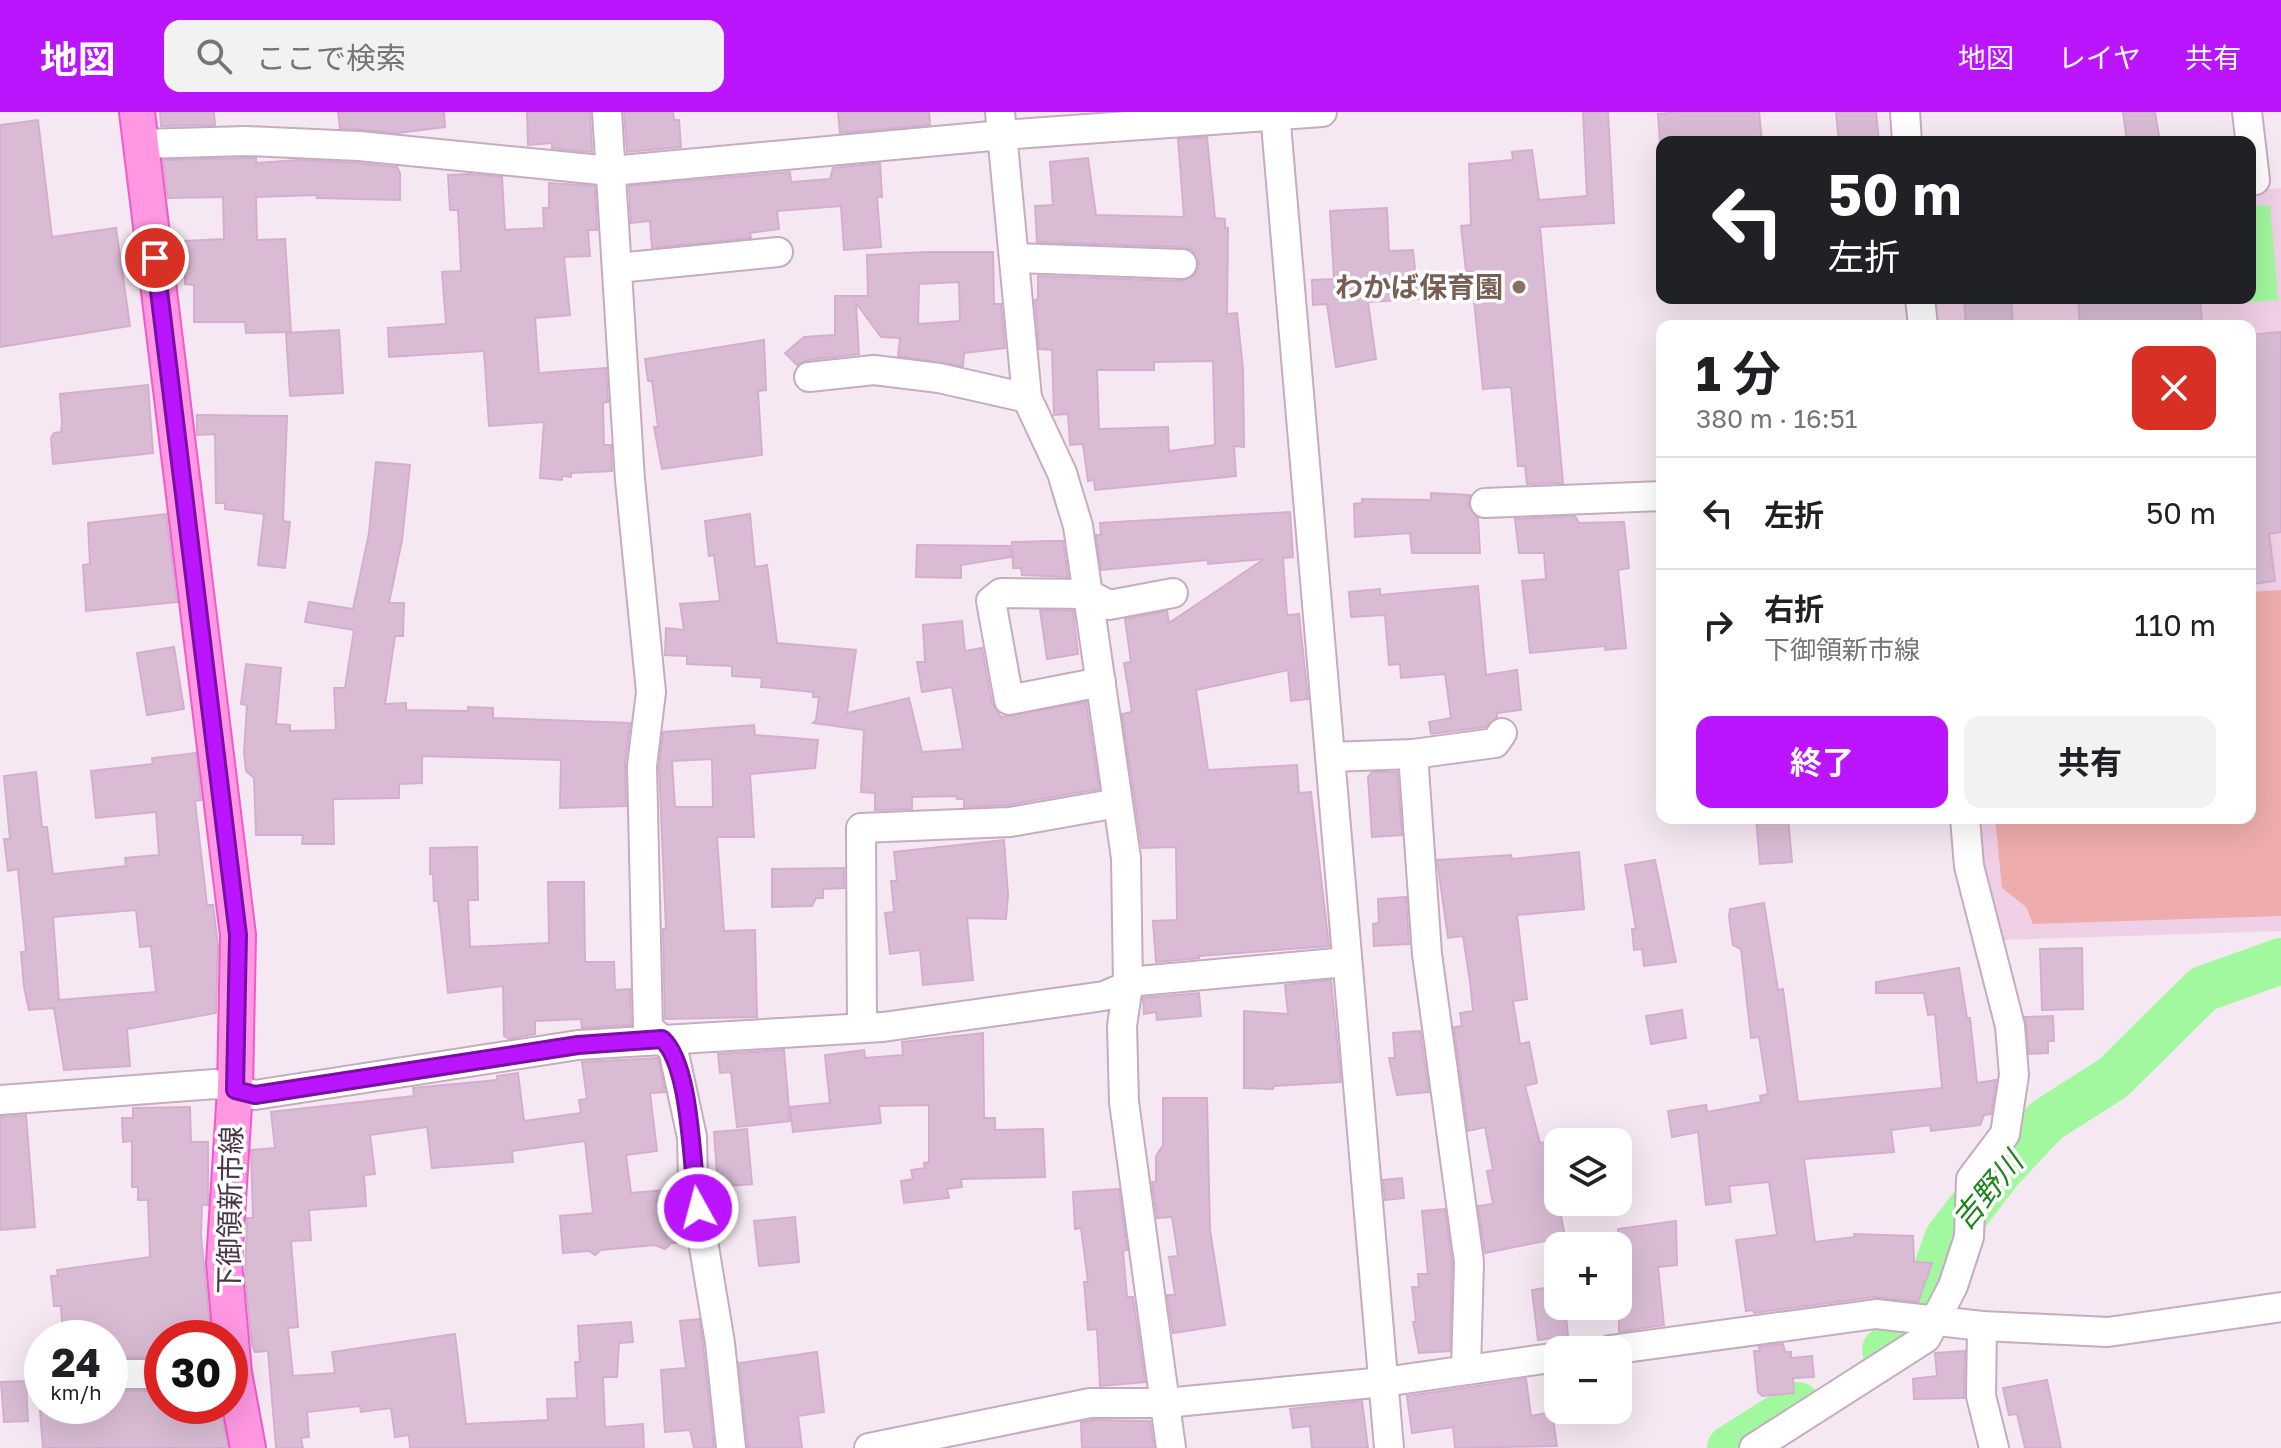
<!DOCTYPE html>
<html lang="ja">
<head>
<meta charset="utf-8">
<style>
  body { margin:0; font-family:"Golos Text","Noto Sans JP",sans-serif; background:#f2f2f2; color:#202124; height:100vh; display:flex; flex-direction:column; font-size:30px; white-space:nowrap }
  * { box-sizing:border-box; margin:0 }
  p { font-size:26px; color:#757577 }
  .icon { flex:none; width:44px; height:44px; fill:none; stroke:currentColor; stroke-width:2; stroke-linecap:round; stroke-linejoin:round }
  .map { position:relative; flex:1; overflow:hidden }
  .sheet { position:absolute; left:1656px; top:208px; width:600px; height:504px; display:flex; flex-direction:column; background:#fff; border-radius:16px; box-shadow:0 8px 32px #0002 }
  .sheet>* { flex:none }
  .banner { position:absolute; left:1656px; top:24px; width:600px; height:168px; border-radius:16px; box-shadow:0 8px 32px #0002; background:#202124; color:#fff; overflow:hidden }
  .buttons { position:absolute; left:1544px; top:1016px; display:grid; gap:16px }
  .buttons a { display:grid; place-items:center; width:88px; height:88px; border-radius:16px; background:#fff; box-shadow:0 8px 32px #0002; font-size:40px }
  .speed { position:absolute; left:24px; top:1208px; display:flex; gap:16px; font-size:40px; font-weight:700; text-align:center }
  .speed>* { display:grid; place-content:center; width:104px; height:104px; border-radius:50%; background:#fff; box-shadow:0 8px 32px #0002; line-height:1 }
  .speed small { font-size:20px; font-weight:400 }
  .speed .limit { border:12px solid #d22; background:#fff; color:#111 }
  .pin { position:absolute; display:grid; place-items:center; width:68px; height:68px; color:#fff; margin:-34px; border:4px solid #fff; border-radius:50%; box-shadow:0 2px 8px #0007 }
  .me { position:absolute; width:88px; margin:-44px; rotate:353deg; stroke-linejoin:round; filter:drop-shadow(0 0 6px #0008) }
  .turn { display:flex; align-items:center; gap:28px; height:168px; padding:0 40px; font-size:36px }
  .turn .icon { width:104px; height:104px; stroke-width:2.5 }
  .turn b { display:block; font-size:56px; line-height:68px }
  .round { display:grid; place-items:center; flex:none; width:84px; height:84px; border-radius:16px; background:#f2f2f2 }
  .overview { display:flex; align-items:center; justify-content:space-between; height:136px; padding:0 40px }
  h1 { font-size:48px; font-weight:700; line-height:60px }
  .primary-button { display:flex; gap:16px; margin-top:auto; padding:16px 40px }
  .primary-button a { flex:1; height:92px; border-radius:16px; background:#bb15ff; color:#fff; font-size:32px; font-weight:700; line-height:92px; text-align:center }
  .primary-button a+a { background:#f2f2f2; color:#202124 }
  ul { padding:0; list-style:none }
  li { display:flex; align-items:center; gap:24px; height:112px; padding:0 40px; border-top:2px solid #e0e0e0 }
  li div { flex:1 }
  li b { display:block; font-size:30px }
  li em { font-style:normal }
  header { display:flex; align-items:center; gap:48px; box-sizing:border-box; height:112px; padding:0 40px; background:#bb15ff; color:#fff }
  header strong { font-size:38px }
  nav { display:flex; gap:44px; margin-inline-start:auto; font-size:28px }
  .search { width:560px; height:72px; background:#f2f2f2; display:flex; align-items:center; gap:20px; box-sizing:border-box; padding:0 28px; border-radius:16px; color:#757577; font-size:30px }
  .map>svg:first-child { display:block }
  .education { fill:#f0d0e7 }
  .green { fill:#eeadac }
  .water { fill:#a1f89e }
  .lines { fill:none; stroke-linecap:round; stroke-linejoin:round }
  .river { stroke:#a1f89e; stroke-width:46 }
  .building { fill:#d9bcd4; stroke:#d4aece; stroke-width:2; fill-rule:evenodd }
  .minor-casing { stroke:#c5acbf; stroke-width:32 }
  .major-casing { stroke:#f15aca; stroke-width:38 }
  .minor { stroke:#fff; stroke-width:28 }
  .major { stroke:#ff97e3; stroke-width:34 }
  .route-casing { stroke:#7a0ea6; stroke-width:20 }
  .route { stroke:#bb15ff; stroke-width:14 }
  .education-dot { fill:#8d6e63; stroke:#fff; stroke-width:3 }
  .labels { text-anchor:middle; stroke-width:7; stroke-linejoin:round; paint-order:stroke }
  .education-label { font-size:28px; font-weight:bold; fill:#785e54; stroke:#fff; text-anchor:end }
  .street-label { font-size:28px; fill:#4a3546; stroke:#fff }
  .water-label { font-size:30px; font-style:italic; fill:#1e841c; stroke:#fff }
</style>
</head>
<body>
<header>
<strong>地図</strong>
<div class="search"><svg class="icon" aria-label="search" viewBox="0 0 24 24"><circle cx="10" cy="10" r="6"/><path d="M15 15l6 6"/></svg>ここで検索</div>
<nav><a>地図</a><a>レイヤ</a><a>共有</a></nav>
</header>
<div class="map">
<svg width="2281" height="1336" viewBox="0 0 2281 1336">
  <rect width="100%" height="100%" fill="#f6e8f2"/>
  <polygon class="education" points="2281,76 2281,819 1999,828 1981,748 1977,706 2250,706 2250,214 1929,214 1927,186 2250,186 2250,79"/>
  <polygon class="green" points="2281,478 2281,804 2033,812 2026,795 2002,776 1995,706 2250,706 2250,480"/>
  <polygon class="water" points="2270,93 2278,188 2233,191 2232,186 2250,186 2250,94"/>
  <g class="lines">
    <g class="river">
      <polyline points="1885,1238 1915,1219 1947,1127 2000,1058 2047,1008 2113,966 2203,877 2281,849"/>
      <polyline points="1730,1336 1798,1293"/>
    </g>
  </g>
  <g class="building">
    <polygon points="160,0 214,0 215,13 161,14"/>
    <polygon points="338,0 444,0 445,15 397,21 340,16"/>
    <polygon points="527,0 590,0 592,40 552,36 552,31 528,33"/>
    <polygon points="624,0 673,0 674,8 679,8 681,35 627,40"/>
    <polygon points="838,0 929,0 930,13 840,21"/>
    <polygon points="1583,0 1608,0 1614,111 1540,115 1563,371 1527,372 1525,354 1518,354 1511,275 1483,277 1471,159 1466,159 1461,114 1471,113 1469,52 1513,48 1512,40 1532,38 1539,88 1587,84"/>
    <polygon points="1681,0 1759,0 1762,30 1660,30 1658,2"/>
    <polygon points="1836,0 1876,0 1879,30 1839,30"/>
    <polygon points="2123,0 2155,0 2160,30 2127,30"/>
    <polygon points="38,8 52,125 116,116 130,214 0,235 0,13"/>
    <path d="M 1207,25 L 1215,106 L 1225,107 L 1225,116 L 1228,116 L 1227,202 L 1237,201 L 1243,257 L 1244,335 L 1234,334 L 1236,364 L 1095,378 L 1094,368 L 1088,369 L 1083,332 L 1070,333 L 1068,302 L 1054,303 L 1052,238 L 1039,237 L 1035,188 L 1038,187 L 1038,164 L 1181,169 L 1196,162 L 1199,152 L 1192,138 L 1183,135 L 1037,130 L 1035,94 L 1053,93 L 1050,50 L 1088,46 L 1096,103 L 1184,105 L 1178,27 ZM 1213,249 L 1215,333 L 1169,339 L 1168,315 L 1099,317 L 1097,258 L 1154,258 L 1154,250 Z"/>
    <polygon points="246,46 256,46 256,51 299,48 358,51 397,55 400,61 400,88 317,86 317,83 256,85 257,128 285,127 291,220 246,221 245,210 194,210 194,173 185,172 185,129 224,127 223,85 168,86 163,48"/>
    <polygon points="880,51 882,85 877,85 881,135 844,138 841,94 777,99 779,117 750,121 751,126 652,136 650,109 631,111 629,74 790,60 791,70 830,67 833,56"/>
    <polygon points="470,62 502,65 505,118 544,116 543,96 549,96 549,71 595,74 597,118 588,118 590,144 564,145 570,203 535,206 539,261 606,256 608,290 603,291 604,333 611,333 612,359 571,361 571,365 562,364 562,368 540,366 544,310 489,314 484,239 389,245 388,216 446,212 442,160 461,159 458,98 450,98 448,63"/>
    <polygon points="1387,96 1389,139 1413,138 1418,187 1368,190 1376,247 1336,255 1327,192 1313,193 1312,168 1334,167 1330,99"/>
    <path d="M 926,140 L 993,140 L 994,192 L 1001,192 L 1005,236 L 964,241 L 963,254 L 898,244 L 900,226 L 881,225 L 856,191 L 859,242 L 807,248 L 797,253 L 785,241 L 804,225 L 835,223 L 835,184 L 868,184 L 867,143 ZM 959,170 L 960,209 L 918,212 L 919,172 Z"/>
    <polygon points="1964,186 2011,186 2013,214 1966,214"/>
    <polygon points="2078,186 2200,186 2202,212 2080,214"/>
    <polygon points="339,218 343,281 290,284 286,221"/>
    <polygon points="2281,220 2281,420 2269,422 2275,469 2250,472 2250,223"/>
    <polygon points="764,228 766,278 758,279 762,343 662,357 654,315 658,315 652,269 648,269 645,247"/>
    <polygon points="148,273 153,341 53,352 51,326 54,321 61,320 62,311 60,282"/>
    <polygon points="197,303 287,304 283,409 290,410 285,456 258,453 264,402 225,397 225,391 216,391 215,322 197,323"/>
    <polygon points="376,350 410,353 402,428 389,491 404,491 403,524 395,524 385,592 406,591 406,598 468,599 468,595 493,596 493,606 630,611 625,652 626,694 560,696 561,648 422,644 422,671 399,672 399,686 333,687 334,732 302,732 303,723 256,723 254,666 246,659 244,640 247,593 241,592 246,552 281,556 276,612 290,613 290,619 336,618 334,576 345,576 354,518 305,510 309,490 353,497 369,421"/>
    <polygon points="1431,381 1470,383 1468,392 1478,406 1480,441 1412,441 1410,421 1355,425 1354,392 1362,391 1362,387 1431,388"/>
    <polygon points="1290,400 1293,445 1283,446 1287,503 1299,502 1308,587 1291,589 1288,558 1196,578 1208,658 1297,653 1299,681 1311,680 1329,834 1199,844 1199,846 1156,850 1153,809 1177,808 1176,735 1142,736 1122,602 1132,600 1124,551 1131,550 1125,507 1167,499 1169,511 1264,447 1208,452 1208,448 1101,458 1096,423 1101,423 1100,411"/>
    <polygon points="166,402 177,490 86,499 83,453 90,452 88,411"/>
    <polygon points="750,402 755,455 767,453 777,531 856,538 847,601 909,586 922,640 963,637 952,575 922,580 917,550 925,550 923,513 962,509 965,539 982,536 992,591 1001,605 1086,590 1099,677 1008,693 964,695 964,687 957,687 956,684 912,685 912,697 875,698 875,681 861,680 864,618 813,611 816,608 819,585 813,585 813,580 761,575 762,566 732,564 732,554 687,552 687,544 665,543 666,516 684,518 680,492 720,489 714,443 709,444 705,409"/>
    <polygon points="1575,404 1579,411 1624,410 1629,456 1618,458 1626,536 1605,538 1605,534 1530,541 1522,469 1546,467 1544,441 1519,441 1515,407"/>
    <polygon points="1050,429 1063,429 1068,465 1022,463 1021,456 1013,456 1012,430"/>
    <polygon points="917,433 1010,434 1011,445 961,453 961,466 916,465"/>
    <polygon points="1478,474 1486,563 1517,558 1521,598 1497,601 1497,605 1485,615 1431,622 1429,610 1451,606 1445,562 1401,566 1400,552 1389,553 1385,503 1351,505 1349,480 1380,477 1380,483"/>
    <polygon points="1040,498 1073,499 1078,542 1047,547"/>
    <polygon points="174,535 184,597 147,603 137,541"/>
    <path d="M 754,613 L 755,623 L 818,628 L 815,656 L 750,662 L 754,725 L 717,725 L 724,819 L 755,818 L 757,905 L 665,907 L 663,817 L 666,817 L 659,655 L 663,620 ZM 712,647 L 713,695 L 675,695 L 672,649 Z"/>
    <path d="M 196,641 L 201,688 L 195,689 L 207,793 L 213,793 L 218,834 L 216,901 L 127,917 L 130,954 L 64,958 L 54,896 L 29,898 L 24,875 L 21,840 L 26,840 L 18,757 L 8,759 L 4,727 L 10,727 L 4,664 L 36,660 L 42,715 L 47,715 L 53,762 L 126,754 L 125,746 L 159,743 L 156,700 L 96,706 L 91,659 L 153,652 L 152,646 ZM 136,798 L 140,835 L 151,834 L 156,880 L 59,888 L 53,805 Z"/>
    <polygon points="1372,660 1397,660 1402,723 1372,725 1368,665"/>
    <polygon points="1756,706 1788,706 1792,750 1760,752"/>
    <polygon points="1004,728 1008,783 1006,807 967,806 973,868 923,873 920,838 890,842 885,801 894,800 891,769 897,769 894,740"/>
    <polygon points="477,735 478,788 468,788 470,835 549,831 548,770 584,770 585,850 614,850 615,878 630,877 631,913 582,916 581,907 535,909 535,922 509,927 504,924 503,874 448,881 438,789 434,789 433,762 430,762 430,736"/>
    <polygon points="1579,740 1584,797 1517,803 1527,887 1513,889 1520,932 1529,930 1537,971 1525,974 1540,1031 1547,1030 1565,1125 1485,1141 1478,1094 1493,1092 1487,1059 1493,1058 1485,1015 1468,1019 1454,915 1462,914 1460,901 1473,899 1470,870 1463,824 1448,826 1437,748 1511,743 1512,747"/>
    <polygon points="1655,748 1676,850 1644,854 1642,837 1634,838 1632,817 1636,817 1625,753"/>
    <polygon points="844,756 844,776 823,777 823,786 816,786 812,794 772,795 772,757"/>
    <polygon points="1406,785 1409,832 1374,834 1373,812 1379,811 1378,787"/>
    <polygon points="1764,791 1778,878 1783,877 1798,990 1942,976 1935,902 1928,903 1924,881 1876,881 1876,870 1959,856 1967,906 1970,906 1977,971 1996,968 1991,1002 1984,1003 1980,1013 1931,1019 1930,1013 1891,1018 1894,1040 1804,1047 1815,1130 1855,1125 1854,1122 1913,1124 1914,1150 1932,1151 1918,1190 1874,1185 1754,1201 1753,1198 1746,1199 1736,1128 1777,1123 1769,1070 1729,1074 1731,1090 1706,1093 1698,1020 1672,1025 1668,999 1706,993 1707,1000 1761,990 1760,984 1768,982 1759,925 1751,926 1741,837 1733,833 1729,805 1730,797"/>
    <polygon points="2082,836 2083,897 2042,898 2040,837"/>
    <polygon points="1331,868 1341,970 1274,974 1273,977 1244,976 1244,899 1288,902 1285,873"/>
    <polygon points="1199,881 1201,904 1157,908 1156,900 1144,902 1143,886"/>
    <polygon points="1682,898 1686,926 1651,932 1646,904"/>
    <polygon points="2053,904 2054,929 2048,929 2048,941 2029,942 2025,905"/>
    <polygon points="1420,919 1429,980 1397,983 1389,946 1395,946 1393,921"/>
    <polygon points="983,921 984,1006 995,1006 995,1018 1043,1017 1045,1065 961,1067 962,1075 947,1077 949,1086 904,1091 901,1069 913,1067 911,1058 925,1056 924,1051 929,1050 929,993 879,994 881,1011 793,1020 790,995 830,991 825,943 864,938 865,946 903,943 902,930"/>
    <polygon points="784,938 790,1009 737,1015 731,960 720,961 718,942"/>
    <polygon points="658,946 665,980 650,981 657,1039 626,1043 631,1081 677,1077 686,1130 671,1131 665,1137 655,1133 601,1138 595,1143 589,1139 563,1141 560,1104 593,1101 585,1029 512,1039 513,1050 432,1056 427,1015 370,1023 375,1062 364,1063 366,1094 309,1098 311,1128 291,1129 298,1215 288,1216 293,1264 335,1261 332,1240 455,1222 466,1312 548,1308 547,1287 577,1286 575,1250 580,1250 578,1214 631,1210 633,1230 619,1231 617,1265 603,1265 605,1315 643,1312 644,1336 410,1336 409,1323 395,1325 391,1296 361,1300 360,1294 307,1300 309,1325 301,1326 303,1336 276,1336 268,1239 255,1240 252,1233 245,1165 247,1106 253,1106 251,1038 275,1036 271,1000 414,984 413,976 497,968 497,964 518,961 524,1009 581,1001 579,988 587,987 582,950"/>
    <polygon points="1163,986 1207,986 1210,1118 1225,1213 1173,1221 1167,1183 1175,1183 1169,1145 1178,1144 1172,1105 1157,1106 1152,1070 1156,1070 1156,1044 1163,1033"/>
    <polygon points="190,995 191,1030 208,1030 208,1093 202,1093 201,1123 211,1226 162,1226 162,1245 114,1245 110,1226 63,1226 61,1194 54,1194 51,1164 58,1164 57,1158 150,1145 148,1088 138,1088 138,1075 132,1075 132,1029 123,1030 122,1006 133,1006 133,996"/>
    <polygon points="26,1003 35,1115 0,1118 0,1005"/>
    <polygon points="747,1017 752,1072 718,1075 714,1020"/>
    <polygon points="1402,1066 1404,1086 1385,1088 1383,1068"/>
    <polygon points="1119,1077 1127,1138 1123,1139 1127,1185 1133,1185 1145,1270 1100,1274 1097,1217 1088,1218 1084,1170 1088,1170 1081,1116 1075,1117 1073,1080"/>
    <polygon points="1445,1097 1452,1151 1450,1239 1419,1241 1413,1210 1416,1210 1412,1175 1419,1175 1418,1162 1428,1162 1422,1099"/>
    <polygon points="795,1105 799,1150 759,1154 754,1109"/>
    <polygon points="1676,1109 1677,1153 1658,1155 1664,1213 1619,1220 1618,1117"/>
    <polygon points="1558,1174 1558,1194 1565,1194 1568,1224 1538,1228 1532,1178"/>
    <polygon points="699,1207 703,1233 714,1336 694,1336 690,1318 665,1320 661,1258 686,1256 680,1209"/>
    <polygon points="1783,1232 1785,1240 1791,1240 1791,1246 1812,1244 1814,1265 1793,1266 1794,1281 1762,1284 1758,1280 1754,1239 1760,1239 1759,1235"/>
    <polygon points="1965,1239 1964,1286 1914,1287 1913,1267 1937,1264 1935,1241"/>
    <polygon points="817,1240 824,1300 798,1304 802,1336 748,1336 739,1251"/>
    <polygon points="1526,1267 1531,1304 1552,1300 1557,1334 1455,1336 1453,1315 1412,1321 1407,1284"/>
    <polygon points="2047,1268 2061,1336 2025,1336 2017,1302 2009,1303 2003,1276"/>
    <polygon points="26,1269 28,1309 4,1310 1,1270"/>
    <polygon points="110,1279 162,1279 162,1294 220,1294 228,1336 43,1336 40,1299 110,1294"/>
    <polygon points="1362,1289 1368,1336 1312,1336 1310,1314 1293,1316 1290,1297"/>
    <polygon points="1092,1308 1150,1309 1154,1336 1082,1336 1081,1310"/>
  </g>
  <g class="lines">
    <g class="minor-casing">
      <g id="minor">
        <polyline points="607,0 630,368 651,580 642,654 648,916 673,937 692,1025 693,1069 720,1231 731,1336"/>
        <polyline points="1000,0 1027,286 1062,361 1078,414 1126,746 1128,873 1122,914 1124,990 1171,1336"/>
        <polyline points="1275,0 1389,1336"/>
        <polyline points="1905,0 1907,30"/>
        <polyline points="2247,0 2255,68"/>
        <polyline points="141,32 246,29 359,34 611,59 1002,23 1322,0"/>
        <polyline points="1015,146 1182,152"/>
        <polyline points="618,156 778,140"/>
        <polyline points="1920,186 1923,214"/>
        <polyline points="809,265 874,258 939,266 1027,286"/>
        <polyline points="1485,391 1662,384"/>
        <polyline points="1101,570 1009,588 991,489 1001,481 1088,482 1109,493 1173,481"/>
        <polyline points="1413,642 1427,842 1469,1150 1466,1258"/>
        <polyline points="1330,645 1413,642 1495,631 1502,621"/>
        <polyline points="862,916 861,716 1010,710 1118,691"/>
        <polyline points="0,988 215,972 255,983 578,933 883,915 1104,884 1139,869 1346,850"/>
        <polyline points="1982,1214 1981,1284 1994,1336"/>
        <polyline points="1610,1238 1876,1202 1982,1214 2108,1220 2281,1195"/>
        <polyline points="110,1262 162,1262"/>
        <polyline points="869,1336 1090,1291 1165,1291 1384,1270 1558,1245"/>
        <polyline points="1754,1336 1926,1226 1953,1174 1969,1125 1971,1067 2005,1022 2014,963 2010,914 1969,754 1965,706"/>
      </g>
    </g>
    <g class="major-casing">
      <polyline id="major" points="137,0 238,823 235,978 224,1151 234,1261 248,1336"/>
    </g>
    <use href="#minor" class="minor"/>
    <use href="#major" class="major"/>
  </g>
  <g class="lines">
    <g class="route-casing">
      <path id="route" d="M 155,146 L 238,823 L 235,978 L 255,983 L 578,933 L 662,927 C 692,954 691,1055 698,1096"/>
    </g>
    <use href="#route" class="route"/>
  </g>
  <circle class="education-dot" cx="1519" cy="175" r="8"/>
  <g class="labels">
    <g class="education-label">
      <text x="1503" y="185">わかば保育園</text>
    </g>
    <g class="street-label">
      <text transform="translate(230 1098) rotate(-89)" y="10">下御領新市線</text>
    </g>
    <g class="water-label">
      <text transform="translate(1988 1079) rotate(-50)" y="10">吉野川</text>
    </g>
  </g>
</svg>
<div class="buttons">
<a><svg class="icon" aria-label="layers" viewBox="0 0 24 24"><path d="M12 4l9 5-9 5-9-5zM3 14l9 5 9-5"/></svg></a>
<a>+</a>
<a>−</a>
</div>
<div class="speed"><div>24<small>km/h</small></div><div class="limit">30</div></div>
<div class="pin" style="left:155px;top:146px;background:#d93025"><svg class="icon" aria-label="arrive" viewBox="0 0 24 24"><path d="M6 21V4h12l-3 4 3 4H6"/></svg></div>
<svg class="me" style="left:698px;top:1096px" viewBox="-20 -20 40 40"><circle r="17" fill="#bb15ff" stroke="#fff" stroke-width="3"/><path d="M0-11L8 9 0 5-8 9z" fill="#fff"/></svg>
<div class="banner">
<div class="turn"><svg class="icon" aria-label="left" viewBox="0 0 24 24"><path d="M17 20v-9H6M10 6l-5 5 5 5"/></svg><div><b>50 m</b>左折</div></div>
</div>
<section class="sheet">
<div class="overview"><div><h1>1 分</h1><p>380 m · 16:51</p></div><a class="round" style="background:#d93025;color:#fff"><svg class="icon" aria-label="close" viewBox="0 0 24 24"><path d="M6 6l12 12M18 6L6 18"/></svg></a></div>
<ul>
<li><svg class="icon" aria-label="left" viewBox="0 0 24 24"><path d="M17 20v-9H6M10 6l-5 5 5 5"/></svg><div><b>左折</b></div><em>50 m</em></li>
<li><svg class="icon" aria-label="right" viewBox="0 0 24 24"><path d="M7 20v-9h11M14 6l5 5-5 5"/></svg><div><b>右折</b><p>下御領新市線</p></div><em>110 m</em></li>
</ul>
<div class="primary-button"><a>終了</a><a>共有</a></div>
</section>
</div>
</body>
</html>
